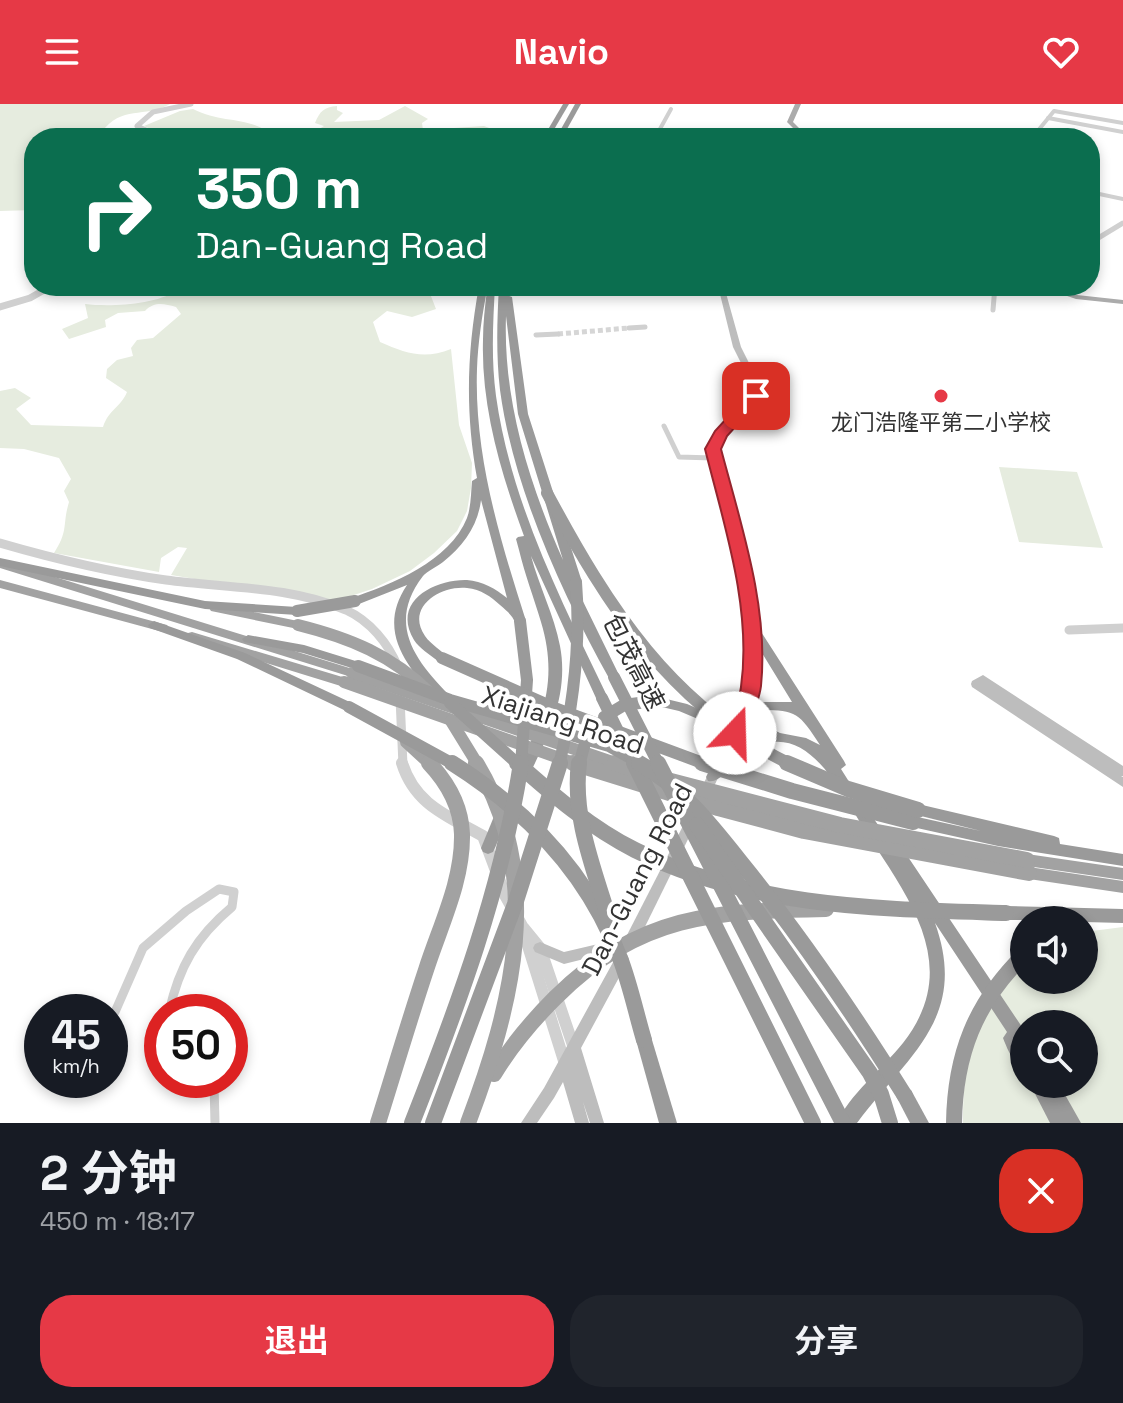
<!DOCTYPE html>
<html lang="zh">
<head>
<meta charset="utf-8">
<style>
  body { margin:0; font-family:"Space Grotesk","Noto Sans SC",sans-serif; background:#20242c; color:#f1f3f6; height:100vh; display:flex; flex-direction:column; font-size:30px; white-space:nowrap }
  * { box-sizing:border-box; margin:0 }
  p { font-size:26px; color:#9ea1a6 }
  .icon { flex:none; width:44px; height:44px; fill:none; stroke:currentColor; stroke-width:2; stroke-linecap:round; stroke-linejoin:round }
  .map { position:relative; height:1019px; overflow:hidden }
  .drawer { display:flex; flex-direction:column; background:#171b24; flex:1 }
  .drawer>* { flex:none }
  .top-card { position:absolute; left:24px; top:24px; width:1076px; height:168px; border-radius:32px; box-shadow:0 4px 12px #0003; background:#0b6e4f; color:#fff; overflow:hidden }
  .controls { position:absolute; left:1010px; top:802px; display:grid; gap:16px }
  .controls a { display:grid; place-items:center; width:88px; height:88px; border-radius:50%; background:#171b24; box-shadow:0 4px 12px #0003; font-size:40px }
  .speed { position:absolute; left:24px; top:890px; display:flex; gap:16px; font-size:40px; font-weight:700; text-align:center }
  .speed>* { display:grid; place-content:center; width:104px; height:104px; border-radius:50%; background:#171b24; box-shadow:0 4px 12px #0003; line-height:1 }
  .speed small { font-size:20px; font-weight:400 }
  .speed .limit { border:12px solid #d22; background:#fff; color:#111 }
  .pin { position:absolute; display:grid; place-items:center; width:68px; height:68px; color:#fff; margin:-34px; border-radius:16px; box-shadow:0 4px 12px #0006 }
  .me { position:absolute; width:88px; margin:-44px; rotate:21deg; stroke-linejoin:round; filter:drop-shadow(0 0 6px #0008) }
  .turn { display:flex; align-items:center; gap:28px; height:168px; padding:0 40px; font-size:36px }
  .turn .icon { width:104px; height:104px; stroke-width:2.5 }
  .turn b { display:block; font-size:56px; line-height:68px }
  .round { display:grid; place-items:center; flex:none; width:84px; height:84px; border-radius:32px; background:#20242c }
  .headline { display:flex; align-items:center; justify-content:space-between; height:136px; padding:0 40px }
  h1 { font-size:48px; font-weight:700; line-height:60px }
  .cta { display:flex; gap:16px; margin-top:auto; padding:16px 40px }
  .cta a { flex:1; height:92px; border-radius:32px; background:#e63946; color:#fff; font-size:32px; font-weight:700; line-height:92px; text-align:center }
  .cta a+a { background:#20242c; color:#f1f3f6 }
  header { display:flex; justify-content:space-between; align-items:center; height:104px; padding:0 40px; background:#e63946; color:#fff; font-size:36px; font-weight:700 }
  .map>svg:first-child { display:block }
  .green { fill:#e6ecdf; fill-rule:evenodd }
  .lines { fill:none; stroke-linecap:round; stroke-linejoin:round }
  .minor-tunnel { stroke:#d6d6d6; stroke-width:5; stroke-dasharray:5 3; stroke-linecap:butt }
  .minor-far2 { stroke:#d0d0d0; stroke-width:4 }
  .minor-far1 { stroke:#d0d0d0; stroke-width:5 }
  .minor { stroke:#d0d0d0; stroke-width:9 }
  .tertiary-far3 { stroke:#d0d0d0; stroke-width:5 }
  .tertiary-far2 { stroke:#d0d0d0; stroke-width:7 }
  .tertiary-far1 { stroke:#d0d0d0; stroke-width:9 }
  .tertiary { stroke:#d0d0d0; stroke-width:12 }
  .secondary { fill:#bdbdbd; fill-rule:evenodd }
  .primary { fill:#ababab; fill-rule:evenodd }
  .trunk { fill:#a2a2a2; fill-rule:evenodd }
  .motorway { fill:#9a9a9a; fill-rule:evenodd }
  .trunk-bridge-far1 { stroke:#a2a2a2; stroke-width:12 }
  .trunk-bridge { stroke:#a2a2a2; stroke-width:16 }
  .motorway-bridge-far1 { stroke:#9a9a9a; stroke-width:12 }
  .motorway-bridge { stroke:#9a9a9a; stroke-width:16 }
  .route { fill:#e63946; stroke:#96252e; stroke-width:2 }
  .poi-dot { fill:#e63946; stroke:#fff; stroke-width:3 }
  .labels { text-anchor:middle; stroke-width:8; stroke-linejoin:round; paint-order:stroke }
  .far-poi-label { font-size:22px; fill:#333; stroke:#fff }
  .street-label { font-size:26px; fill:#333; stroke:#fff }
</style>
</head>
<body>
<header><svg class="icon" aria-label="menu" viewBox="0 0 24 24"><path d="M4 6h16M4 12h16M4 18h16"/></svg>Navio<svg class="icon" aria-label="heart" viewBox="0 0 24 24"><path d="M12 20l-8-8c-3-5 5-10 8-4 3-6 11-1 8 4z"/></svg></header>
<div class="map">
<svg width="1123" height="1019" viewBox="0 0 1123 1019">
  <rect width="100%" height="100%" fill="#fff"/>
  <g class="green">
    <path d="M 0,0 L 170,0 C 144,15 122,0 101,29 L 112,34 L 34,34 L 34,106 L 0,107 Z"/>
    <path d="M 337,2 L 337,6 L 343,9 L 334,18 L 379,16 L 405,2 L 428,15 L 422,19 L 423,26 L 484,22 L 515,34 L 350,34 L 350,31 C 333,29 315,34 297,34 L 308,32 L 324,22 L 315,19 C 320,7 324,3 337,2 Z"/>
    <path d="M 193,5 C 224,21 249,10 276,34 L 169,34 L 144,22 L 180,7 Z"/>
    <path d="M 170,182 L 427,182 L 436,205 L 412,213 L 387,207 L 373,218 L 380,238 C 405,249 424,256 451,245 L 459,321 L 472,359 L 471,384 L 467,407 L 457,427 L 434,449 L 410,467 L 372,485 L 333,498 L 171,471 L 187,444 L 178,443 L 161,454 L 159,468 L 54,449 C 69,426 62,421 69,398 L 64,387 L 71,375 L 59,354 L 24,345 L 0,344 L 0,287 L 15,284 L 31,294 L 16,305 L 31,321 L 103,323 C 109,305 121,303 127,288 L 106,274 L 107,265 L 117,256 L 133,252 L 131,244 L 137,236 L 153,234 L 181,210 L 176,203 C 164,200 155,197 145,207 L 118,209 L 105,216 L 106,223 L 69,235 L 62,225 L 88,214 L 85,200 C 109,203 155,201 176,187 Z"/>
    <polygon points="999,363 1077,368 1103,444 1019,438"/>
    <path d="M 1123,823 L 1123,1019 L 963,1019 C 963,954 973,908 1024,863 L 1024,876 L 1084,876 L 1084,828 ZM 1024,920 L 1084,920 L 1084,980 L 1024,980 Z"/>
  </g>
  <g class="lines">
    <polyline class="minor-tunnel" points="558,230 629,224"/>
    <g class="minor-far2">
      <polyline points="1048,14 1123,28"/>
      <polyline points="655,34 671,5"/>
      <polyline points="1032,34 1054,7 1123,19"/>
      <polyline points="1090,88 1123,95"/>
    </g>
    <g class="minor-far1">
      <polyline points="993,206 995,182"/>
      <polyline points="629,224 645,223"/>
      <polyline points="536,231 558,230"/>
      <polyline points="664,322 679,353 713,354"/>
    </g>
    <g class="minor">
      <path d="M 115,908 L 143,844 L 186,807 L 219,785 L 234,788 L 232,803 C 196,833 179,863 169,908"/>
      <polyline points="210,976 214,979 215,1019"/>
    </g>
    <g class="tertiary-far3">
      <polyline points="164,34 137,22 153,8 191,0"/>
      <polyline points="1090,139 1123,119"/>
    </g>
    <polyline class="tertiary-far2" points="0,203 30,194 51,182"/>
    <g class="tertiary-far1">
      <path d="M 0,439 C 55,455 110,468 166,476 C 225,484 290,482 346,506 C 370,517 388,539 398,563"/>
      <polyline points="1069,526 1123,524"/>
      <polyline points="400,594 403,661"/>
    </g>
    <g class="tertiary">
      <path d="M 402,659 C 415,701 448,712 483,732 L 505,791 L 522,822 L 540,844 L 574,944"/>
      <polyline points="524,829 565,960"/>
    </g>
    <g class="secondary">
      <polygon points="718,182 724,182 741,243 759,279 760,292 725,331 717,345 751,481 759,555 752,601 710,691 708,694 704,696 700,694 698,691 742,601 749,555 741,481 709,345 718,328 752,292 751,279 733,243"/>
      <polygon points="983,571 1123,662 1123,672 1121,672 1123,673 1123,683 972,583 971,580 972,577"/>
      <polygon points="690,714 694,716 696,719 636,841 631,843 626,841 624,837 626,833 686,716"/>
      <polygon points="611,837 616,839 618,843 616,847 564,860 535,848 533,844 535,840 540,838 564,848"/>
      <polygon points="622,849 627,851 629,855 581,944 604,1019 590,1019 583,998 589,1019 575,1019 563,978 554,994 537,1019 521,1019 544,984 617,851"/>
    </g>
    <g class="primary">
      <polygon points="795,0 801,0 793,18 809,34 803,34 787,18"/>
      <polygon points="1038,182 1050,182 1077,191 1123,196 1123,200 1076,195"/>
    </g>
    <g class="trunk">
      <polygon points="0,456 356,566 358,569 356,572 348,572 0,464"/>
      <polygon points="0,476 167,521 169,524 163,528 0,484"/>
      <polygon points="215,500 298,517 304,521 298,525 211,507 209,504 211,501"/>
      <polygon points="192,528 349,575 350,578 349,581 344,583 188,535 186,532 188,529"/>
      <polygon points="1027,750 1123,764 1123,776 1027,762 1022,760 1020,756 1022,752"/>
      <polygon points="1029,763 1123,777 1123,789 1029,775 1024,773 1022,769 1024,765"/>
    </g>
    <g class="motorway">
      <polygon points="563,0 569,0 549,34 543,34"/>
      <polygon points="575,0 581,0 562,34 556,34"/>
      <path d="M 479,182 L 495,182 C 493,219 491,255 496,292 C 511,399 562,498 608,594 L 607,597 L 597,597 L 596,594 L 531,452 C 539,482 554,511 560,542 C 569,589 549,632 528,673 L 523,674 L 518,673 L 516,669 C 542,617 559,577 541,518 C 534,494 525,471 519,446 L 516,435 L 518,433 L 524,432 C 501,369 481,303 483,236 C 483,219 485,202 487,186 C 482,212 478,238 477,265 C 474,351 500,436 526,517 L 524,520 L 516,520 C 512,511 508,508 500,501 C 491,493 481,485 467,484 C 441,481 405,503 425,532 C 431,541 442,546 448,554 L 442,558 L 438,557 C 430,551 419,544 414,536 C 391,498 434,475 467,476 C 482,477 496,485 507,494 L 481,396 C 478,422 463,442 443,458 C 437,463 427,467 423,472 C 387,519 414,555 449,591 L 450,594 L 449,597 L 439,597 C 407,563 376,527 407,481 L 359,500 L 355,501 L 349,497 L 351,494 C 391,481 450,457 467,414 C 471,403 471,389 472,377 L 477,374 C 465,307 467,248 479,182 Z"/>
      <path d="M 499,182 L 507,182 L 507,191 L 512,193 L 528,310 L 582,478 L 580,481 L 575,481 L 620,573 L 618,576 L 610,576 C 562,490 513,383 500,286 C 496,251 497,217 499,182 ZM 506,212 L 518,310 L 563,456 C 529,379 503,297 506,212 Z"/>
      <polygon points="0,454 205,497 297,503 303,507 297,511 205,505 0,462"/>
      <polygon points="154,517 245,549 354,600 356,603 354,606 344,606 237,555 150,524 148,521"/>
      <path d="M 752,519 L 756,520 L 844,657 L 846,661 L 841,665 L 853,684 L 851,688 L 846,689 L 841,688 C 815,646 782,617 736,656 C 727,664 721,679 708,677 L 706,673 L 708,669 C 723,651 739,637 762,631 L 751,625 L 740,601 L 742,598 L 792,598 L 746,523 ZM 756,606 C 796,606 798,607 820,641 L 806,634 L 780,629 L 761,619 Z"/>
      <polygon points="248,531 304,541 362,559 364,562 358,566 303,549 244,538 242,535"/>
      <polygon points="654,592 687,600 722,615 724,618 722,621 717,623 679,607 649,600 648,597 649,594"/>
      <path d="M 858,697 L 863,699 L 887,734 L 891,733 L 896,735 L 1024,926 L 1024,964 C 1013,960 1007,944 1003,934 L 1007,928 L 935,819 C 969,914 908,951 857,1019 L 837,1019 C 848,992 884,963 903,939 C 971,852 893,778 851,703 L 853,699 Z"/>
      <polygon points="918,700 1054,732 1059,734 1060,740 1123,750 1123,762 998,742 908,722 906,718 908,714 913,712 981,727 913,710 911,706 913,702"/>
      <polygon points="502,704 507,706 509,710 495,744 493,748 488,750 483,748 481,744 495,710 497,706"/>
      <polygon points="1006,802 1123,805 1123,819 1084,818 1084,816 1006,816 1001,814 998,809 1001,804"/>
      <polygon points="644,928 650,930 652,936 677,1019 659,1019 636,936 638,930"/>
      <polygon points="1030,980 1059,980 1081,1019 1050,1019"/>
      <polygon points="905,984 911,986 929,1019 910,1019 896,992 899,986"/>
    </g>
    <g class="trunk-bridge-far1">
      <path d="M 298,521 C 350,534 392,551 430,589"/>
      <polyline points="352,569 621,661"/>
      <polyline points="344,578 579,661"/>
      <polyline points="451,617 478,661"/>
      <polyline points="406,638 431,661"/>
    </g>
    <g class="trunk-bridge">
      <polyline points="573,659 718,704 804,727 1029,769"/>
      <polyline points="615,659 642,668"/>
      <polyline points="667,676 840,721 1027,756"/>
      <path d="M 494,970 C 511,942 532,917 555,894 C 640,810 713,807 826,805"/>
      <path d="M 378,1019 C 394,968 409,917 426,866 C 440,822 463,777 462,730 C 461,702 448,679 429,659"/>
      <path d="M 468,1019 C 512,903 546,773 476,659"/>
    </g>
    <g class="motorway-bridge-far1">
      <path d="M 547,389 C 608,503 671,603 792,661"/>
      <polyline points="297,507 355,497"/>
      <polyline points="520,517 527,576 521,661"/>
      <polyline points="442,554 557,605 708,661"/>
      <polyline points="358,562 450,596 609,642 643,661"/>
      <polyline points="614,573 659,661"/>
      <polyline points="602,594 620,631"/>
      <polyline points="450,599 519,661"/>
      <polyline points="349,603 455,661"/>
      <polyline points="604,613 624,601 654,597"/>
      <polyline points="630,651 635,661"/>
      <path d="M 559,661 C 574,599 581,541 576,478"/>
      <polyline points="579,661 588,628"/>
    </g>
    <g class="motorway-bridge">
      <path d="M 452,659 C 528,707 588,769 620,854 C 630,880 636,909 644,936"/>
      <path d="M 517,659 C 553,691 591,724 635,746 C 751,804 879,805 1006,809"/>
      <path d="M 579,659 C 572,712 594,765 609,815"/>
      <polyline points="634,659 813,1019"/>
      <path d="M 639,659 C 683,684 712,722 743,761 C 803,835 855,912 905,992"/>
      <polyline points="658,659 843,1019"/>
      <polyline points="702,659 792,687 913,718"/>
      <polyline points="787,659 848,685 918,706"/>
      <polyline points="697,721 870,969 881,990 890,1019"/>
      <path d="M 412,1019 C 458,902 502,784 521,659"/>
      <polyline points="433,1019 515,800 560,659"/>
      <path d="M 954,1019 C 955,951 975,899 1024,851"/>
    </g>
  </g>
  <path class="route" d="M 756,288 L 763,292 L 727,332 L 721,345 C 741,421 769,503 761,582 C 759,598 751,615 745,629 L 742,635 L 728,635 L 725,629 C 731,615 739,598 741,583 C 752,504 724,421 705,345 L 715,327 L 750,289 Z"/>
  <circle class="poi-dot" cx="941" cy="292" r="8"/>
  <g class="labels">
    <g class="far-poi-label">
      <text x="941" y="326">龙门浩隆平第二小学校</text>
    </g>
    <g class="street-label">
      <text transform="translate(634 558) rotate(63)" y="9">包茂高速</text>
      <text transform="translate(563 616) rotate(18)" y="9">Xiajiang Road</text>
      <text transform="translate(637 775) rotate(-63)" y="9">Dan-Guang Road</text>
    </g>
  </g>
</svg>
<div class="controls">
<a><svg class="icon" aria-label="sound" viewBox="0 0 24 24"><path d="M4 9h4l5-4v14l-5-4H4zM17 9q2 3 0 6"/></svg></a>
<a><svg class="icon" aria-label="search" viewBox="0 0 24 24"><circle cx="10" cy="10" r="6"/><path d="M15 15l6 6"/></svg></a>
</div>
<div class="speed"><div>45<small>km/h</small></div><div class="limit">50</div></div>
<div class="pin" style="left:756px;top:292px;background:#d93025"><svg class="icon" aria-label="arrive" viewBox="0 0 24 24"><path d="M6 21V4h12l-3 4 3 4H6"/></svg></div>
<svg class="me" style="left:735px;top:629px" viewBox="-20 -20 40 40"><circle r="19" fill="#fff"/><path d="M0-13L10 11 0 6-10 11z" fill="#e63946"/></svg>
<div class="top-card">
<div class="turn"><svg class="icon" aria-label="right" viewBox="0 0 24 24"><path d="M7 20v-9h11M14 6l5 5-5 5"/></svg><div><b>350 m</b>Dan-Guang Road</div></div>
</div>
</div>
<section class="drawer">
<div class="headline"><div><h1>2 分钟</h1><p>450 m · 18:17</p></div><a class="round" style="background:#d93025;color:#fff"><svg class="icon" aria-label="close" viewBox="0 0 24 24"><path d="M6 6l12 12M18 6L6 18"/></svg></a></div>
<div class="cta"><a>退出</a><a>分享</a></div>
</section>
</body>
</html>
